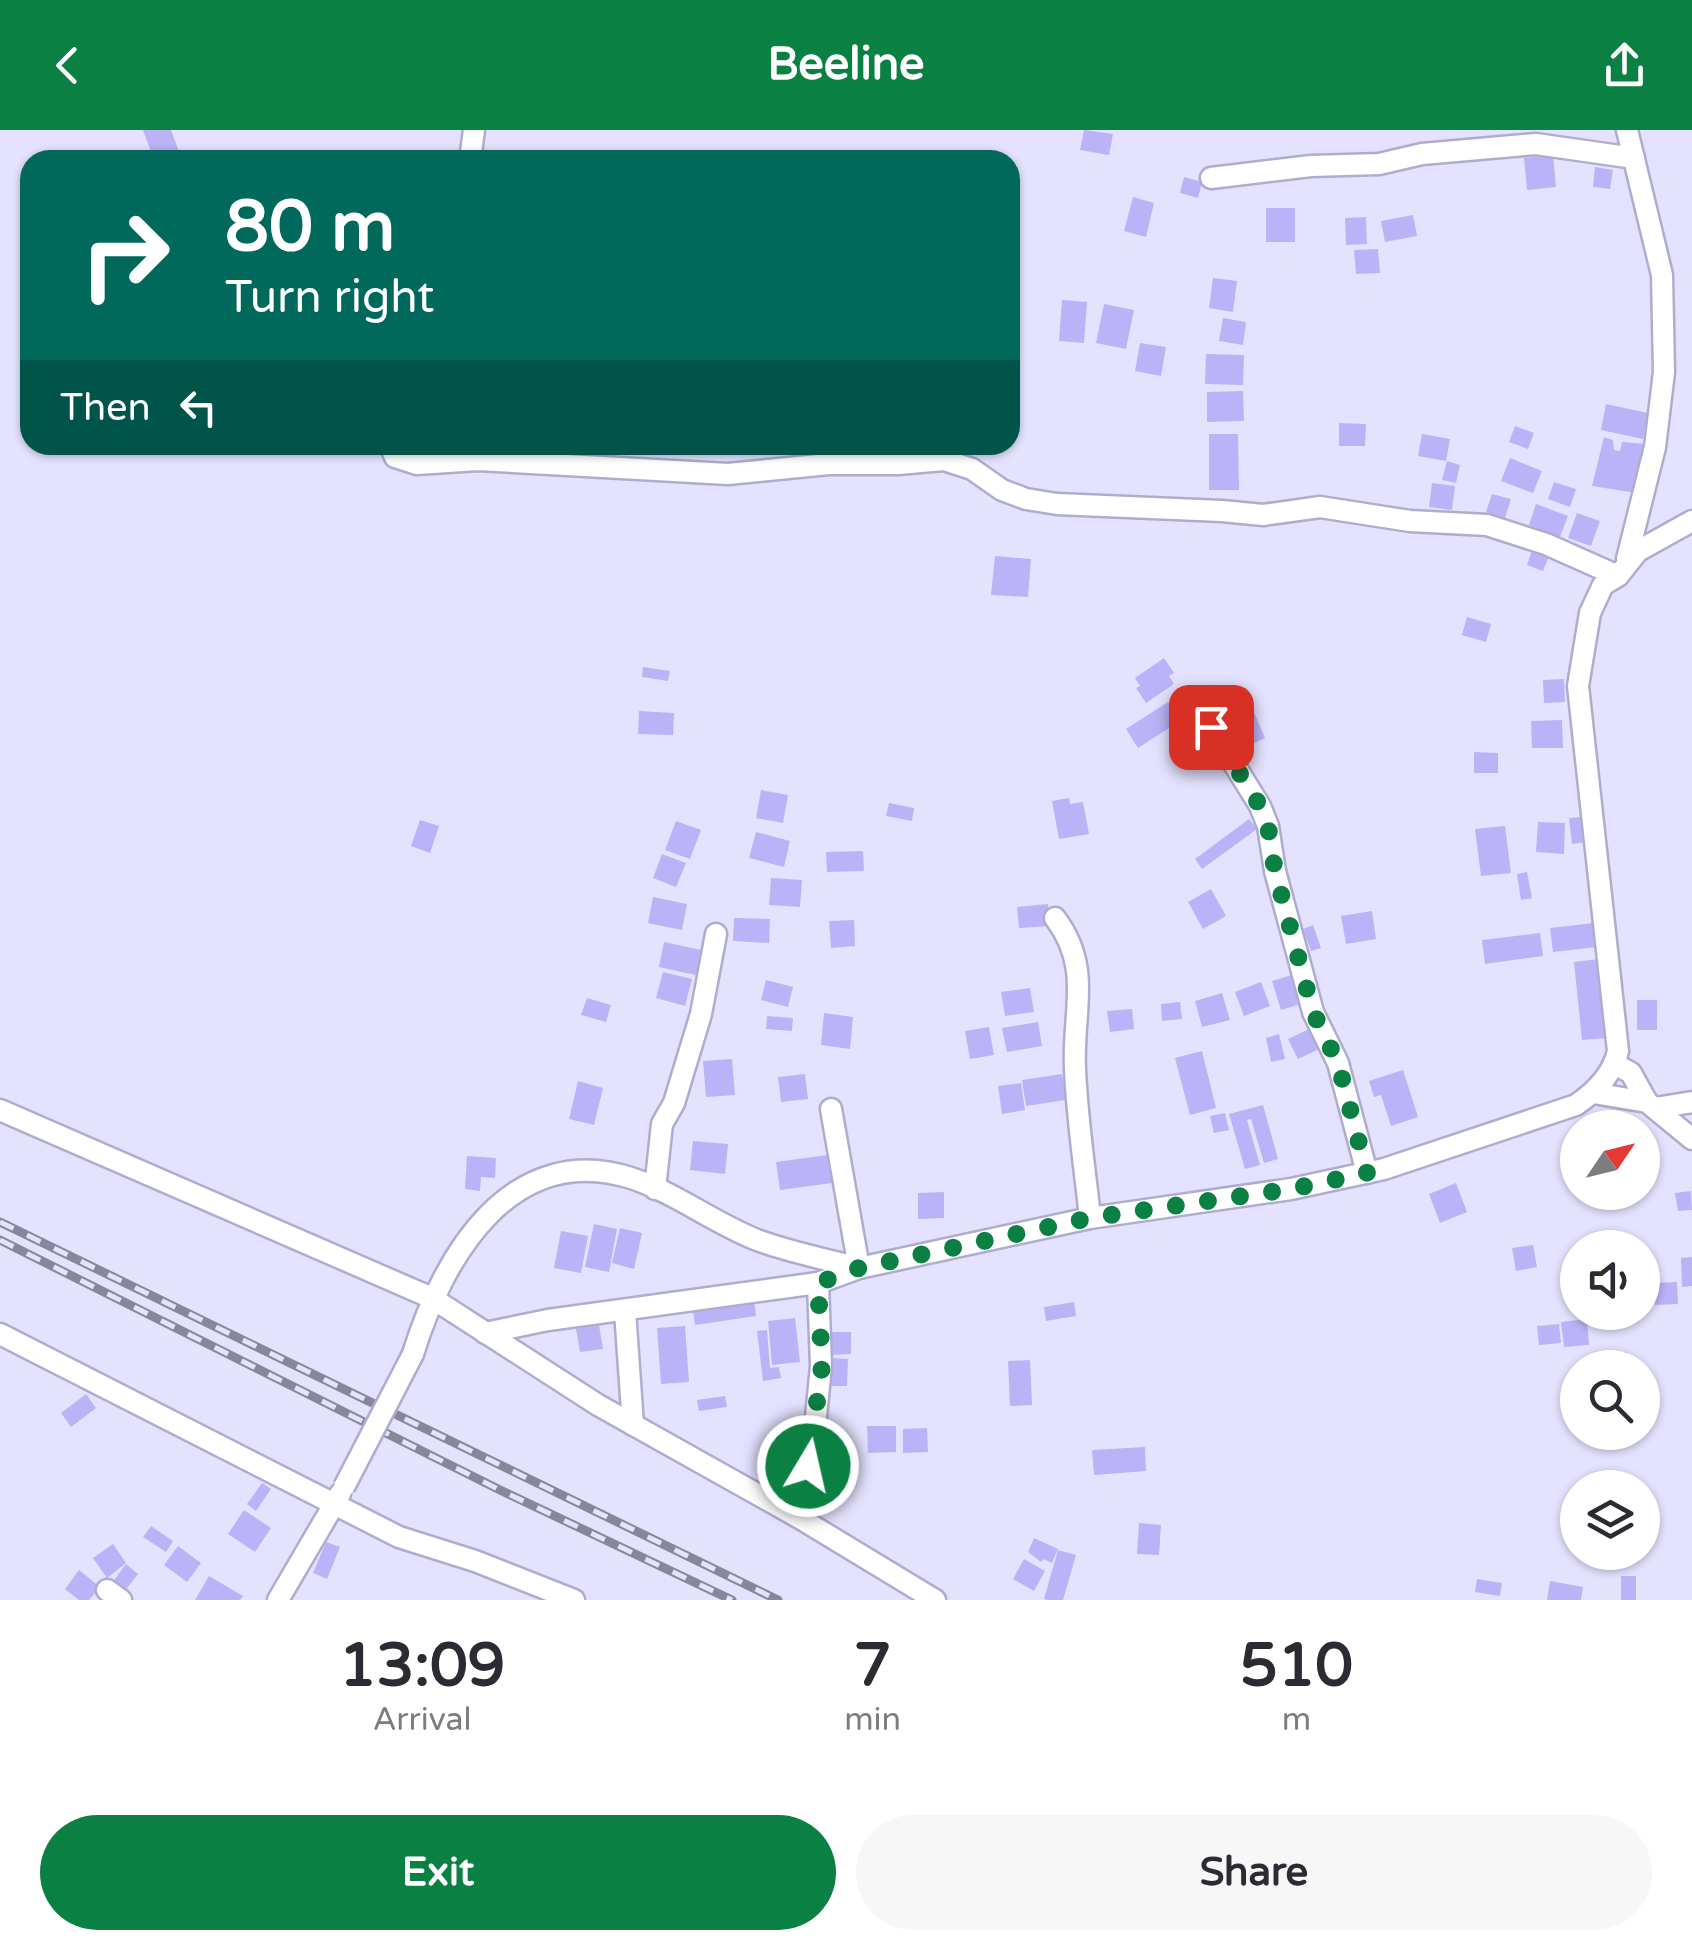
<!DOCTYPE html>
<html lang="en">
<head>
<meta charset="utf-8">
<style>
  body { margin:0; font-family:"Varela Round",sans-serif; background:#f7f7f7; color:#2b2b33; height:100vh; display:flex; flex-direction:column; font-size:38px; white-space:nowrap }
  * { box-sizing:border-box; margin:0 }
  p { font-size:32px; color:#7c7c81 }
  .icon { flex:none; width:55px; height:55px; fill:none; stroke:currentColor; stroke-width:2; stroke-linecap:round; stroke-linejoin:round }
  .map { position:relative; height:1470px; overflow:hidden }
  .sheet { display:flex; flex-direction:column; background:#fff; flex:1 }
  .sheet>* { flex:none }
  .banner { position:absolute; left:20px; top:20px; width:1000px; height:305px; border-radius:30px; box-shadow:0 2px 8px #0004; background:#00695c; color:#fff; overflow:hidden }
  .needle { width:65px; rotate:55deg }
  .buttons { position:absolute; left:1560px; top:980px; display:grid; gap:20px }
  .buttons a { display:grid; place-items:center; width:100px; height:100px; border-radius:50%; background:#fff; box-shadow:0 2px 8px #0004; font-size:50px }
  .pin { position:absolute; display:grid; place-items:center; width:85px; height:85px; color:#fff; margin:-42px; border-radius:20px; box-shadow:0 5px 15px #0006 }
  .me { position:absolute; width:110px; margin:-55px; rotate:9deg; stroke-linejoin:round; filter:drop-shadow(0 0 8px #0008) }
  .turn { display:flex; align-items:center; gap:35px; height:210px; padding:0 40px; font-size:45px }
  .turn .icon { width:130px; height:130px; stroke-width:2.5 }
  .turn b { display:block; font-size:70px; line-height:85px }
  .then { display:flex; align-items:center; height:95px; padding:0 40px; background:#0003; gap:20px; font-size:38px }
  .eta { display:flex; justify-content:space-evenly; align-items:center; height:170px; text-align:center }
  .eta b { font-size:60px; font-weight:700; line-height:70px }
  .primary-button { display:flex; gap:20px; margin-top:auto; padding:20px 40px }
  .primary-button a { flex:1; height:115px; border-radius:60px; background:#0b8043; color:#fff; font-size:40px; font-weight:700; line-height:115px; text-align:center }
  .primary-button a+a { background:#f7f7f7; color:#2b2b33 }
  header { display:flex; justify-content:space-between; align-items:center; height:130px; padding:0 40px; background:#0b8043; color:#fff; font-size:45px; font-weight:700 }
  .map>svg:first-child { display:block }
  .building { fill:#bbb3f8 }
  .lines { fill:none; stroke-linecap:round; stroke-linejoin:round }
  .minor-casing { stroke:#afadcf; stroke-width:25 }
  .minor { stroke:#fff; stroke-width:20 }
  .rail-casing { stroke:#87869b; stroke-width:9 }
  .rail { stroke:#e4e2fe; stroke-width:5; stroke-dasharray:15; stroke-linecap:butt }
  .minor-bridge-casing { stroke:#afadcf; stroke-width:25; stroke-linecap:butt }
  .minor-bridge { stroke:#fff; stroke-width:20 }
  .route { stroke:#0b8043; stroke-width:18; stroke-dasharray:0 32.4 }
</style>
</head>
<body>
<header><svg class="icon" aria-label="back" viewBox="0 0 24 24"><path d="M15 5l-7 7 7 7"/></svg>Beeline<svg class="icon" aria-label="share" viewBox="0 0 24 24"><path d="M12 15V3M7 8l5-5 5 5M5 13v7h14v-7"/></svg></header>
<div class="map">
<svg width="1692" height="1470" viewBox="0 0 1692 1470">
  <rect width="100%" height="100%" fill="#e4e2fe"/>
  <g class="building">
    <polygon points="143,0 171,0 182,30 154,30"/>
    <polygon points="1084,0 1113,4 1109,25 1080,20"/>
    <polygon points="1553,25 1556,57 1527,60 1524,28"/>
    <polygon points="1595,37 1613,40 1610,59 1593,57"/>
    <polygon points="1184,47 1202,52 1198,68 1180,63"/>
    <polygon points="1133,67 1154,73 1146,107 1124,101"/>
    <rect x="1266" y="78" width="29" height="34"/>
    <polygon points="1413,85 1417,106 1385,112 1381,91"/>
    <polygon points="1366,87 1367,114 1346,115 1345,88"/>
    <polygon points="1378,119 1380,143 1356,144 1354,120"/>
    <polygon points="1213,148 1237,151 1233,182 1209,178"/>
    <polygon points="1062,170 1087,172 1084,213 1059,211"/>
    <polygon points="1104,174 1134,180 1126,219 1096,213"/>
    <polygon points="1223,188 1246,192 1243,215 1219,211"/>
    <polygon points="1140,213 1166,217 1161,246 1135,241"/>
    <polygon points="1206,224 1244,225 1243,255 1205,254"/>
    <polygon points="1243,261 1244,291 1207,292 1207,262"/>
    <polygon points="1606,274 1648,283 1643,309 1601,300"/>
    <polygon points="1339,293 1366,294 1365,316 1339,316"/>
    <polygon points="1515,296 1534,303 1528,319 1509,312"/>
    <polygon points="1209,304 1238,304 1239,360 1209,360"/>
    <polygon points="1422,304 1450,309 1446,331 1418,326"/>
    <polygon points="1604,307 1613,310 1614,320 1620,321 1622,312 1647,314 1636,363 1592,356"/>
    <polygon points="1510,328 1542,341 1533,363 1501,351"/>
    <polygon points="1447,331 1460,335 1456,353 1442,350"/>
    <polygon points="1554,352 1576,359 1570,377 1548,369"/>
    <polygon points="1432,353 1455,356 1452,380 1429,377"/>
    <polygon points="1492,364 1511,369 1505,388 1486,382"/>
    <polygon points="1536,374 1568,386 1560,407 1529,395"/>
    <polygon points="1577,383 1600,391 1591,416 1568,408"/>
    <polygon points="1534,414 1551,421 1543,441 1527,435"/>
    <polygon points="995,426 1031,429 1028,467 991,465"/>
    <polygon points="1467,487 1491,494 1486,512 1462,505"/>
    <polygon points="1164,528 1174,543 1169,546 1174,554 1146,573 1136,558 1140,556 1135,548"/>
    <polygon points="643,537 670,541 668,551 642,547"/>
    <polygon points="1564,549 1565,572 1544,573 1543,550"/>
    <polygon points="1168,572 1180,591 1138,618 1126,599"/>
    <polygon points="639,581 674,583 673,605 638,604"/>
    <polygon points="1254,582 1265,608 1254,613 1243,587"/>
    <polygon points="1562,590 1563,618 1532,618 1531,591"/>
    <polygon points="1474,622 1498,623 1498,643 1474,643"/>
    <polygon points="761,660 788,665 783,693 756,688"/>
    <polygon points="1069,668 1070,674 1083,672 1089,704 1059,709 1052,671"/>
    <polygon points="889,673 914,678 912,691 886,686"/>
    <polygon points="1582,687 1585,712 1572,714 1569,688"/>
    <polygon points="1249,689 1257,699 1202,739 1195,729"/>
    <polygon points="420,690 439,696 430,723 411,716"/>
    <polygon points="676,691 701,700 690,729 665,720"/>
    <polygon points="1538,692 1565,693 1564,724 1536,722"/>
    <polygon points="1505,696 1511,743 1481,746 1475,699"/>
    <polygon points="756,702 790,711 784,737 749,728"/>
    <polygon points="863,721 864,741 827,742 826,722"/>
    <polygon points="662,724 686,733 676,757 653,748"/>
    <polygon points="1527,742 1532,768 1521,770 1517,744"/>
    <polygon points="771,748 802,750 800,777 769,775"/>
    <polygon points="1211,759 1226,786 1203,799 1188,772"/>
    <polygon points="653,767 687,774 682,800 648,793"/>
    <polygon points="1048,774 1050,796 1019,798 1017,777"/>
    <polygon points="1372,781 1376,809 1346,814 1341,786"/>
    <polygon points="734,788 770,789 769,813 733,811"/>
    <polygon points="854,790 855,816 831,818 829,791"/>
    <polygon points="1594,793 1597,817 1553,822 1550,798"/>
    <polygon points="1313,795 1321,818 1311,821 1303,799"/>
    <polygon points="1540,803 1543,826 1485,834 1482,810"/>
    <polygon points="664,812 706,821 700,846 659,837"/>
    <polygon points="1599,829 1607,908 1582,910 1574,832"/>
    <polygon points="663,842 692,849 685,876 656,868"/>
    <polygon points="1295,844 1304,873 1281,880 1272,851"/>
    <polygon points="766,850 793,857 788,877 761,870"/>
    <polygon points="1261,852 1270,876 1244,886 1235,862"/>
    <polygon points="1030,858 1034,882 1005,886 1001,862"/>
    <polygon points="1222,863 1230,890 1202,897 1195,871"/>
    <polygon points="587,868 611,875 606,892 581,885"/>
    <rect x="1637" y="870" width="20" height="30"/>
    <polygon points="1180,872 1182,889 1162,891 1161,874"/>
    <polygon points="1132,879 1134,899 1110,902 1107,881"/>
    <polygon points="824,883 853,887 850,919 821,915"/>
    <polygon points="767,886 793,888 792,901 766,899"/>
    <polygon points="1038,892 1042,916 1007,922 1002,898"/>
    <polygon points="989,897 994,925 970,929 965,901"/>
    <polygon points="1309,899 1319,919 1298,929 1288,909"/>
    <polygon points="1279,904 1285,929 1271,932 1266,908"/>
    <polygon points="1202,921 1216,978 1190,985 1175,928"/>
    <polygon points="732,929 735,965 706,967 703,931"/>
    <polygon points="1403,940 1418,987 1391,996 1381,965 1374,967 1369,951"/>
    <polygon points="805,944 808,969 781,972 778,947"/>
    <polygon points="1062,944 1066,970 1026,976 1022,950"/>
    <polygon points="578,951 603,958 594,995 569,989"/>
    <polygon points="1021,953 1025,980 1002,984 998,956"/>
    <polygon points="1263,975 1278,1029 1264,1033 1251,989 1247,990 1260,1035 1245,1039 1229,984"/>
    <polygon points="1225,983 1229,1000 1214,1003 1210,986"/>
    <polygon points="693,1011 728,1014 725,1044 690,1040"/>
    <polygon points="828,1025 832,1053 780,1060 776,1032"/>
    <polygon points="467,1026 496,1028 495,1048 481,1047 480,1061 465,1059"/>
    <polygon points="1456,1053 1467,1082 1440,1093 1429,1064"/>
    <polygon points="1691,1061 1692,1080 1678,1081 1675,1063"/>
    <polygon points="944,1062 944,1088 918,1089 918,1063"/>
    <polygon points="594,1094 617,1099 609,1142 585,1137"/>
    <polygon points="620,1098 642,1103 634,1139 612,1133"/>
    <polygon points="561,1101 588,1106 581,1143 554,1138"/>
    <polygon points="1533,1115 1537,1137 1516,1141 1512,1118"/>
    <polygon points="1692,1127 1692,1156 1682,1157 1681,1128"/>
    <polygon points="1677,1152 1678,1174 1655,1175 1653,1153"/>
    <polygon points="754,1171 756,1186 695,1195 693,1181"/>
    <polygon points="1074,1172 1076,1186 1046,1191 1044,1177"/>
    <polygon points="795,1188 800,1232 772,1235 768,1191"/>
    <polygon points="598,1189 603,1219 580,1222 575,1193"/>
    <polygon points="1587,1189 1589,1215 1564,1217 1561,1192"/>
    <polygon points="1559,1194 1561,1213 1539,1215 1537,1196"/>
    <polygon points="685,1196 689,1252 661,1254 657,1198"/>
    <polygon points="767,1200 770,1238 779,1237 781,1248 763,1251 757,1201"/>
    <polygon points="830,1202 851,1202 851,1224 831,1225"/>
    <polygon points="1627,1222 1628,1238 1602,1238 1601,1223"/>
    <polygon points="831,1228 848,1229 847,1256 830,1256"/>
    <polygon points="1030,1230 1032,1275 1010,1276 1008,1231"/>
    <polygon points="86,1264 96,1278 71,1297 61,1283"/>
    <polygon points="725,1266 727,1277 699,1281 697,1270"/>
    <polygon points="867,1296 896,1296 896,1322 868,1323"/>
    <polygon points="927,1298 928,1322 903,1323 903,1299"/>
    <polygon points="1145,1317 1146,1341 1094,1345 1092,1320"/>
    <polygon points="262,1353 271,1359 256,1381 247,1374"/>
    <polygon points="244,1380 271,1398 255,1422 228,1404"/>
    <polygon points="1139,1393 1161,1395 1159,1425 1137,1424"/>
    <polygon points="151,1396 173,1411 166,1422 143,1407"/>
    <polygon points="1034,1408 1058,1419 1052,1433 1043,1429 1041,1432 1028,1422"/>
    <polygon points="326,1412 340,1417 327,1449 313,1443"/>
    <polygon points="113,1414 126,1433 107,1448 93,1428"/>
    <polygon points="178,1416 201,1433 187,1452 164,1435"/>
    <polygon points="1058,1420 1076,1425 1063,1470 1048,1470 1044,1469"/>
    <polygon points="1024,1429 1045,1441 1034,1461 1013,1449"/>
    <polygon points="126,1434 138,1444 124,1462 112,1453"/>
    <polygon points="79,1440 100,1457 89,1470 79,1470 65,1459"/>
    <polygon points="209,1446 243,1466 240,1470 195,1470"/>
    <rect x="1621" y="1446" width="15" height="24"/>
    <polygon points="1477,1449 1502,1453 1500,1466 1475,1462"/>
    <polygon points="1550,1451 1583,1457 1581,1470 1547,1470"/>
  </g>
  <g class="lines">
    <g class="minor-casing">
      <g id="minor">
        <polyline points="1627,0 1662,145 1664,242 1655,317 1627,429"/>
        <polyline points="470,30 474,0"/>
        <polyline points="1211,48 1311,36 1379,34 1422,24 1536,14 1634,28"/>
        <polyline points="390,315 395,327 417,334 478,330 728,344 829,334 898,334 944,330 972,339 1002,360 1026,369 1057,374 1222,381 1263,385 1320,377 1410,391 1487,395 1546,414 1618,446"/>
        <polyline points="1211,597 1260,676 1268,696 1275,741 1313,882 1338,933 1367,1043"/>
        <path d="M 1055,788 C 1093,838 1072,882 1075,939 C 1077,989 1085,1039 1090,1088"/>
        <polyline points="1615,934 1631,943 1647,972"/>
        <polyline points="1593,963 1647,972 1692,1009"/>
        <polyline points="1655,978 1692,972"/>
        <polyline points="0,980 432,1168 598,1275 798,1387 935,1470"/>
        <polyline points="655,1059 662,994 674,973 701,884 716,804"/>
        <polyline points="625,1181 633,1295"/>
        <path d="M 485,1203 L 548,1190 L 818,1153 L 859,1138 L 1090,1088 L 1291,1059 L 1384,1039 L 1576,975 C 1595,962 1613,944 1618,921 L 1578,556 L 1590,483 L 1603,455 L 1618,446 L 1638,421 L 1692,391"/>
        <polyline points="0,1204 399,1407 475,1431 574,1470"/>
        <path d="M 413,1224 C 443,1126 512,1008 634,1049 C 677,1064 714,1093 757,1110 C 789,1122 825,1129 859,1138 L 831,979"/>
        <polyline points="798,1387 814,1307 821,1236 818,1153"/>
        <polyline points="107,1460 121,1470"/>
        <polyline points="278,1470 340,1364"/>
      </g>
    </g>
    <use href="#minor" class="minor"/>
    <g class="rail-casing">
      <g id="rail">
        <polyline points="0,1092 778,1470"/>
        <polyline points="0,1110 500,1360 732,1470"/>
      </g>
    </g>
    <use href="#rail" class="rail"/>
    <g class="minor-bridge-casing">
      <polyline id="minor-bridge" points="344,1357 413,1224"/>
    </g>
    <use href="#minor-bridge" class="minor-bridge"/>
  </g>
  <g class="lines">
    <polyline class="route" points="808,1336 822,1236 818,1153 859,1138 1090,1088 1291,1059 1367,1043 1338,933 1313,882 1275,741 1268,696 1260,676 1211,597"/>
  </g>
</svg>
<div class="buttons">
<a><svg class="needle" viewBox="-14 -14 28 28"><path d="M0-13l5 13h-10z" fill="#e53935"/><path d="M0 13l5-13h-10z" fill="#7c7c81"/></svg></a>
<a><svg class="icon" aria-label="sound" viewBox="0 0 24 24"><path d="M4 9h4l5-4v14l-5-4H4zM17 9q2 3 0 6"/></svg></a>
<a><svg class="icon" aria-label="search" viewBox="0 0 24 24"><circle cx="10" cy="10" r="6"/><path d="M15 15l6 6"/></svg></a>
<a><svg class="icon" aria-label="layers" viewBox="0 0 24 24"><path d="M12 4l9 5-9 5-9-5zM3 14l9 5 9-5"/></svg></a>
</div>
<div class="pin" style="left:1211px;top:597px;background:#d93025"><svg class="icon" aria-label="arrive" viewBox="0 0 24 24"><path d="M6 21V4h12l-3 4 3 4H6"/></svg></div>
<svg class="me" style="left:808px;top:1336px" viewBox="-20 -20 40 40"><circle r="17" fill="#0b8043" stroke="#fff" stroke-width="3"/><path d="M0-11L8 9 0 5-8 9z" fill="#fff"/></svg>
<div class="banner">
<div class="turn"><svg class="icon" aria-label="right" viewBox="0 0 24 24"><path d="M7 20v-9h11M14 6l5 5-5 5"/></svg><div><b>80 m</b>Turn right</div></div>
<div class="then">Then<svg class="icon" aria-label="left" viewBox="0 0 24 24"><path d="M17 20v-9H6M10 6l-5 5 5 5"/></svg></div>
</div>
</div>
<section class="sheet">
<div class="eta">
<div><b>13:09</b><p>Arrival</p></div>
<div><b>7</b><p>min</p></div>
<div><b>510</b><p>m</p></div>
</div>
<div class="primary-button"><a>Exit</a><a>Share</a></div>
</section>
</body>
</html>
